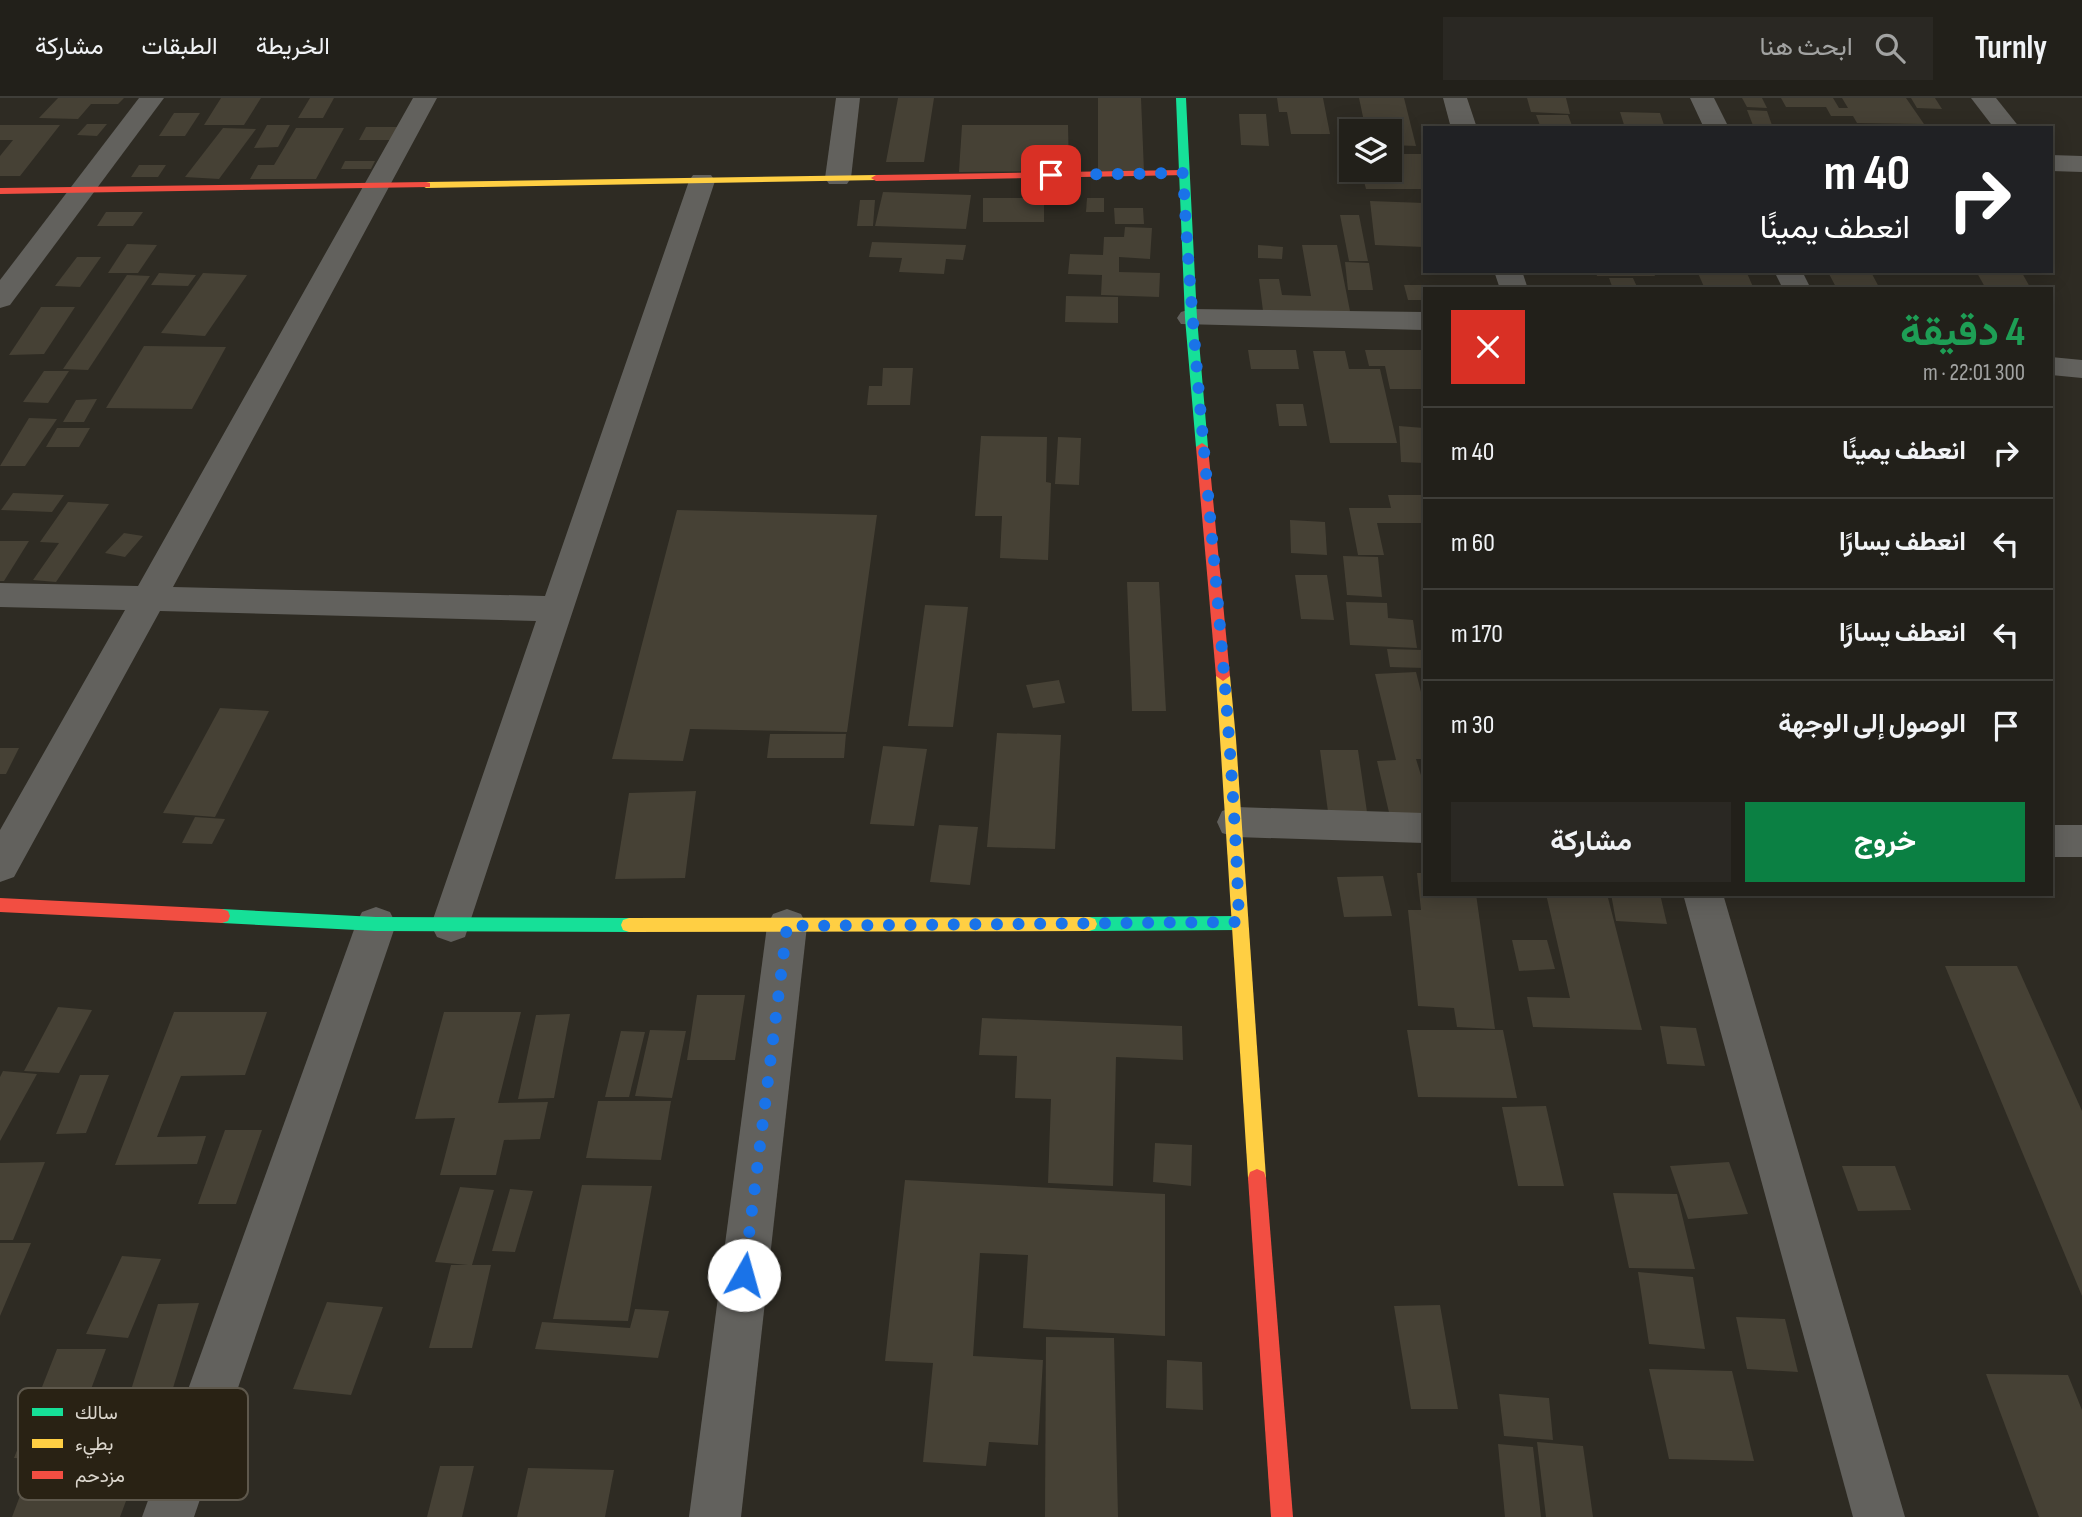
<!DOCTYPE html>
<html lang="ar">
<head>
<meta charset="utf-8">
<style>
  body { margin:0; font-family:"Sofia Sans Condensed",Vazirmatn,sans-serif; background:#2a2823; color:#f1f3f6; direction:rtl; height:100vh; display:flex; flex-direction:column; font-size:26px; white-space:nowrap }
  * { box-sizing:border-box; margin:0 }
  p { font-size:23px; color:#a2a3a2 }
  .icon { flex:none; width:38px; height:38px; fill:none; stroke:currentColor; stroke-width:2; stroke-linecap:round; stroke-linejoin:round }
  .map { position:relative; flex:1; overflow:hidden; direction:ltr }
  .sheet { position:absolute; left:1423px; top:189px; width:630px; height:609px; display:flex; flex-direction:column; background:#22201a; border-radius:0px; box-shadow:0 4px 18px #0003,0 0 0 2px #3f3e39; direction:rtl }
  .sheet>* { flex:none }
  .top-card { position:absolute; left:1423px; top:28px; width:630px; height:147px; border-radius:0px; box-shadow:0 4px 18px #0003,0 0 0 2px #3f3e39; direction:rtl; background:#202124; color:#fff; overflow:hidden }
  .tools { position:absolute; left:1339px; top:21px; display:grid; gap:14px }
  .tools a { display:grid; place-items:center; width:63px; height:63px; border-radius:0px; background:#22201a; box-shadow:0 4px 18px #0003,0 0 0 2px #3f3e39; font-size:35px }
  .pin { position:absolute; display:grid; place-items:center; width:60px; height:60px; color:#fff; margin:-30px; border-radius:14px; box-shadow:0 4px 10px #0006 }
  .me { position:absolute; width:77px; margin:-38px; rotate:7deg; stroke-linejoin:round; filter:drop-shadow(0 0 5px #0008) }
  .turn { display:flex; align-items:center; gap:24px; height:147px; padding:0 28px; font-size:32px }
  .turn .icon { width:91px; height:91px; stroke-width:2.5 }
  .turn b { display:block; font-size:49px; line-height:60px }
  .round { display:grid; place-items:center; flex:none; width:74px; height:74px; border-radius:0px; background:#2a2823 }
  .headline { display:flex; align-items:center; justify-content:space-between; height:119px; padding:0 28px }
  h1 { font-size:42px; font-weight:700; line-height:52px; color:#1e9e55 }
  .cta { display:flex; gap:14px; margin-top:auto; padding:14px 28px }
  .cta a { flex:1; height:80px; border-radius:0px; background:#0b8043; color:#fff; font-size:28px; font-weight:700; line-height:80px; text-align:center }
  .cta a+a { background:#2a2823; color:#f1f3f6 }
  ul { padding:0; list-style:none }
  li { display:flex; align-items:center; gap:21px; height:91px; padding:0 28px; border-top:2px solid #3f3e39 }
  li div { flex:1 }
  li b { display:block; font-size:26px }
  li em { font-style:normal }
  header { display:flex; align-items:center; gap:42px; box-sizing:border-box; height:98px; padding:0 35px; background:#22201a; border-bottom:2px solid #3f3e39 }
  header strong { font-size:33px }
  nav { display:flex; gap:38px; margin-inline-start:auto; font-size:24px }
  .search { width:490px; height:63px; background:#2a2823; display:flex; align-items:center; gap:18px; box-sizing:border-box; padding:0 24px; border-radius:0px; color:#a2a3a2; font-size:26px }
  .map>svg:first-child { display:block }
  .building { fill:#464135 }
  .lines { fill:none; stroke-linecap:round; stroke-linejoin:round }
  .street { fill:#62615d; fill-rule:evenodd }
  .fast { fill:#16e098; fill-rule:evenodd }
  .slow { fill:#ffcf43; fill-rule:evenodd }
  .jam { fill:#f24e42; fill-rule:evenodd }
  .route { stroke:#1a73e8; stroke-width:12; stroke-dasharray:0 21.6 }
  .key { fill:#292214; stroke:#5e584c; stroke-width:2 }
  .key-label { font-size:19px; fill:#dbd6cd }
</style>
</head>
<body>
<header>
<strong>Turnly</strong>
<div class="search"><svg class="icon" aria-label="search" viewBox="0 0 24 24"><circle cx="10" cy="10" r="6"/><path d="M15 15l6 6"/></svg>ابحث هنا</div>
<nav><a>الخريطة</a><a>الطبقات</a><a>مشاركة</a></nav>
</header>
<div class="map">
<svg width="2082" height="1419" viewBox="0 0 2082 1419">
  <rect width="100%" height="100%" fill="#2e2b23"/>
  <g class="building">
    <polygon points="58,0 124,0 118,6 91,6 78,21 39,20"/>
    <polygon points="221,0 261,0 244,27 204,27"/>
    <polygon points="310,0 334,0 323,20 298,20"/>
    <polygon points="898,0 934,0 924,64 886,64"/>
    <polygon points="1098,0 1141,0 1144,74 1098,73"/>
    <polygon points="1277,0 1323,0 1330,36 1291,36 1287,14 1279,14"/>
    <polygon points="1359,0 1404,0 1416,48 1390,47 1390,33 1366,33"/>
    <polygon points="1527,0 1566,0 1570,16 1531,14"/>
    <polygon points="1742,0 1762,0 1767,10 1747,9"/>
    <polygon points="1781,0 1833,0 1839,10 1848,10 1842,0 1906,0 1924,26 1857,25 1853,18 1831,18 1826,9 1786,9"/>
    <polygon points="1911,0 1935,0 1942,11 1917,10"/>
    <polygon points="1747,12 1767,13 1773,30 1754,30"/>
    <polygon points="1620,14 1660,15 1665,30 1625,30"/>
    <polygon points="174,15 200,15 185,38 159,38"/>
    <polygon points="1239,16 1266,16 1269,48 1241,47"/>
    <polygon points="1536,17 1568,17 1573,30 1541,30"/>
    <polygon points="87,26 107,26 97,38 77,37"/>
    <polygon points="0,27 60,27 20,78 0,78 0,58 13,42 0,42"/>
    <polygon points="267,27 290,27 278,49 254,50"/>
    <polygon points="962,27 1068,27 1069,73 959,74"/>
    <polygon points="366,29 404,29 398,42 359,42"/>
    <polygon points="223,30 256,31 219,81 185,79"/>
    <polygon points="296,30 344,30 316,81 250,81 258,67 274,67"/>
    <polygon points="1351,56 1351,72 1344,73 1340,57"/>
    <polygon points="1390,56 1424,56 1424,91 1366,91 1361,72 1390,72"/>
    <polygon points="345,63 375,63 371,71 341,71"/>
    <polygon points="139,67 166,67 158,79 131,79"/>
    <polygon points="883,94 971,97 966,131 875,128"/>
    <rect x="983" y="100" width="61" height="24"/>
    <polygon points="1087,100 1104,100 1104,114 1086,114"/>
    <polygon points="860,102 875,102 873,128 857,128"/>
    <polygon points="1370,103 1424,105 1424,149 1375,147"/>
    <polygon points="1114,110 1143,110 1144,126 1115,126"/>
    <polygon points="106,114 143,114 133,128 97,128"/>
    <polygon points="1340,117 1359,117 1368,163 1349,163"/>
    <polygon points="1125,129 1152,130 1150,161 1119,159 1119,174 1160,175 1159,199 1101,197 1102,177 1068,176 1070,156 1103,157 1104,139 1124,139"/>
    <polygon points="872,144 966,147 963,162 946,161 944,176 899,174 902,160 869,159"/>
    <polygon points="127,146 157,147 138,175 108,175"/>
    <polygon points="1258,147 1283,149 1282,161 1258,160"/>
    <polygon points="1302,147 1337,147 1350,213 1263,213 1259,181 1279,181 1282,197 1311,198"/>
    <polygon points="77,159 101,159 80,189 55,188"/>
    <polygon points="1345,164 1369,165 1373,192 1348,192"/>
    <polygon points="1595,173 1653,173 1655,178 1597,178"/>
    <polygon points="1697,173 1746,173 1754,191 1705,191"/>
    <polygon points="1976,173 2021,173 2031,191 1986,191"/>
    <polygon points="159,175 196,177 188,188 151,187"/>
    <polygon points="203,175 247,177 205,238 161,235"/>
    <polygon points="1829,176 1872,176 1880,191 1837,191"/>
    <polygon points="127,177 150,178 88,272 63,271"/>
    <polygon points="1609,180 1633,180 1638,191 1613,191"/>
    <polygon points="1404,187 1462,187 1463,191 1424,191 1424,202 1408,202"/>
    <polygon points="1066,198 1118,199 1118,225 1065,224"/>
    <polygon points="41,209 75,209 44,256 9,257"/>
    <polygon points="144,248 226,249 192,311 106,310"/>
    <polygon points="1248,252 1296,252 1299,271 1251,271"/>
    <polygon points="1365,252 1424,252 1424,291 1390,291 1385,268 1369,268"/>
    <polygon points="1313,253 1345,253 1349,271 1380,271 1397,345 1330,345"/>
    <polygon points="883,270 913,270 910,307 867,307 869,288 882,288"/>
    <polygon points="44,273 69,273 48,305 23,304"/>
    <polygon points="97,301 84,324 63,324 76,302"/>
    <polygon points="1276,306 1303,306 1307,328 1279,328"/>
    <polygon points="29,320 57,321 25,368 0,368"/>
    <polygon points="1399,328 1424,330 1424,365 1401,364"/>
    <polygon points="57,330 90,330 79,349 46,349"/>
    <polygon points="981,338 1047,339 1046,384 1051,385 1048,462 1000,460 1002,418 975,418"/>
    <polygon points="1058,339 1081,340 1079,387 1055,386"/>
    <polygon points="13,395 64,397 52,414 1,412"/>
    <polygon points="1388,397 1424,397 1424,425 1377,425 1384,457 1358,457 1349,410 1391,410"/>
    <polygon points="68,404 109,406 56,484 33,482 59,445 40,444"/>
    <polygon points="677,412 877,417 847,634 690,631 683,663 612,661"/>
    <polygon points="1290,422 1325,424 1327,457 1291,455"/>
    <polygon points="124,435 143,438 125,459 105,455"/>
    <polygon points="0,443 29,443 4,483 0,483"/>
    <polygon points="1343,458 1378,459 1382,499 1347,497"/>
    <polygon points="1295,477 1327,477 1334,522 1301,521"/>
    <polygon points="1127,484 1159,484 1166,613 1132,613"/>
    <polygon points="1346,504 1387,505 1388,520 1413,522 1417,550 1350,547"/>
    <polygon points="925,507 968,509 953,629 908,628"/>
    <polygon points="1387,551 1424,552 1424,570 1390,569"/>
    <polygon points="1416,574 1424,606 1424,661 1416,661 1424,687 1424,722 1391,723 1377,663 1396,662 1375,576"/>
    <polygon points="1059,582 1065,605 1033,610 1026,587"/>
    <polygon points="220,610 269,613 215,719 163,715"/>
    <polygon points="997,635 1061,637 1055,751 987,749"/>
    <polygon points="770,636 846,636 844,660 767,660"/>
    <polygon points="883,648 927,651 914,728 870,726"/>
    <polygon points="0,650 19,650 6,676 0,676"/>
    <polygon points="1320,652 1358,652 1367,714 1328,714"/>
    <polygon points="696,693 685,780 615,781 629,695"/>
    <polygon points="195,719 225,721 212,746 182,745"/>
    <polygon points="939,727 978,729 970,787 930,784"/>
    <polygon points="1417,775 1424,775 1424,796 1476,796 1495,931 1457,929 1454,910 1418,908 1408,812 1421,812"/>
    <polygon points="1383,778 1392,818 1344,819 1337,779"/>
    <polygon points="1546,796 1607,796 1642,932 1533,929 1527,899 1570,900"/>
    <polygon points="1611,796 1660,796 1667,826 1616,823"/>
    <polygon points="1512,842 1547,842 1555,871 1519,873"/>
    <polygon points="1945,868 2017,868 2082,1013 2082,1198"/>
    <polygon points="697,897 745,897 735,962 687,962"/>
    <polygon points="58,909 92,912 59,975 24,973"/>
    <polygon points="174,914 267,914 245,977 181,978 157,1039 206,1038 197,1066 115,1067"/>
    <polygon points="444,914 521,914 498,1005 548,1004 540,1041 504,1042 496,1077 440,1077 455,1020 415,1021"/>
    <polygon points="570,916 554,1000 518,1001 536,917"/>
    <polygon points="982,920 1182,928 1183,962 1116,959 1113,1088 1048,1085 1051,1001 1015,1000 1017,958 979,957"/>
    <polygon points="1660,928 1696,930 1705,968 1667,966"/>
    <polygon points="650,932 686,933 672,1000 635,998"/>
    <polygon points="1407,932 1503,932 1517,1000 1418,999"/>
    <polygon points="621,933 645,934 629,999 605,999"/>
    <polygon points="3,973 37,976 0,1043 0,979"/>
    <polygon points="80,977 109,977 86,1035 56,1036"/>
    <polygon points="598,1003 671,1003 661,1062 586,1060"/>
    <polygon points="1546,1008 1564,1088 1518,1088 1502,1009"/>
    <polygon points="225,1032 262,1032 236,1106 198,1106"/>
    <polygon points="1155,1045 1192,1047 1191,1088 1153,1084"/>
    <polygon points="45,1064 13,1142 0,1142 0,1065"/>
    <polygon points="1729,1064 1748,1116 1688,1121 1670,1068"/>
    <polygon points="1842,1068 1895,1068 1911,1112 1858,1113"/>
    <polygon points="905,1082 1165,1096 1165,1238 1023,1230 1028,1157 980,1155 973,1258 1043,1262 1038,1347 989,1344 986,1368 923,1364 933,1265 885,1263"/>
    <polygon points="582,1087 652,1088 628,1223 553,1221"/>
    <polygon points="460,1089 494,1092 472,1167 491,1167 472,1250 429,1250 451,1167 468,1167 435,1164"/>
    <polygon points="510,1091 533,1093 515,1154 492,1153"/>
    <polygon points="1613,1095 1677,1096 1695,1171 1629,1170"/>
    <polygon points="0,1145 31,1145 0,1218"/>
    <polygon points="122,1158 161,1161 128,1240 86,1236"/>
    <polygon points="1638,1174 1693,1179 1705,1251 1649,1246"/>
    <polygon points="327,1204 383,1209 351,1297 293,1291"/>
    <polygon points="199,1205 173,1290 131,1292 158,1206"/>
    <polygon points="1440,1207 1458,1311 1411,1311 1394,1208"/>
    <polygon points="635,1211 669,1213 658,1260 535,1251 542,1224 630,1230"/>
    <polygon points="1736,1219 1785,1221 1798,1274 1747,1271"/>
    <polygon points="1046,1239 1114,1240 1118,1419 1045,1419"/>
    <polygon points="57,1251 106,1251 84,1310 102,1310 69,1403 126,1403 120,1419 12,1419 34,1361 14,1360"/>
    <polygon points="1167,1262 1202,1264 1203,1312 1166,1310"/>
    <polygon points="1649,1271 1732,1273 1754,1363 1669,1361"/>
    <polygon points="1986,1276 2068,1277 2082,1312 2082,1419 2039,1419"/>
    <polygon points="1499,1296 1549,1300 1553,1342 1504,1338"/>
    <polygon points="1537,1344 1583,1348 1593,1419 1546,1419"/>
    <polygon points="1498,1346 1533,1349 1541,1419 1505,1419"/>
    <polygon points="440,1368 474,1368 462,1419 427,1419"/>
    <polygon points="528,1370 614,1372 605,1419 517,1419"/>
  </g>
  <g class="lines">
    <g class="street">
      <polygon points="139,0 164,0 10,207 0,210 0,182"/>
      <polygon points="413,0 437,0 173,489 545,498 689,83 693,77 711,77 715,83 465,839 451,844 437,839 431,827 536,523 160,513 14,779 0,784 0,732 125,512 0,509 0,485 138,488"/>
      <polygon points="836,0 860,0 851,80 847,86 829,86 825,80"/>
      <polygon points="1443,0 1467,0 1477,30 1451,30"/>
      <polygon points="1690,0 1714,0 1729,30 1704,30"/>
      <polygon points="1971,0 1996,0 2020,30 1994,30"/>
      <polygon points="2051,57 2082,58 2082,74 2051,73"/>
      <polygon points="1494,173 1522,173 1528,191 1500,191"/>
      <polygon points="1774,173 1802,173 1811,191 1783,191"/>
      <polygon points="1191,211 1424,214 1424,232 1181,226 1177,220 1181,214"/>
      <polygon points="2051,259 2082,262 2082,280 2051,277"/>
      <polygon points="1236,709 1424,715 1424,745 1236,739 1222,735 1217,724 1222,713"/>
      <rect x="2051" y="727" width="31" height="32"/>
      <polygon points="1683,796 1723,796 1905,1419 1853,1419"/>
      <polygon points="376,809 390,814 396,826 194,1419 142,1419 356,826 362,814"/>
      <polygon points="787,811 801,816 807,828 741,1419 689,1419 767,828 773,816"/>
    </g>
    <g class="fast">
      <polygon points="1176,0 1186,0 1197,220 1208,349 1202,353 1196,349 1185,220"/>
      <polygon points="222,811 376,819 629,820 635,822 637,827 635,832 629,834 376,833 222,825 216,823 214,818 216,813"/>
      <polygon points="1239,818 1245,820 1247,825 1245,830 1239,832 1089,833 1083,831 1081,826 1083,821 1089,819"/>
    </g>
    <g class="slow">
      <polygon points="876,77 880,78 880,82 426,90 421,87 426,84"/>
      <polygon points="1223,573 1230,578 1236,641 1266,1080 1264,1086 1257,1089 1250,1086 1248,1080 1216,578"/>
      <polygon points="1089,819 1095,821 1097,826 1095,831 1089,833 629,834 623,832 621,827 623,822 629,820"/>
    </g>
    <g class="jam">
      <polygon points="1183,72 1187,73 1187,77 876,83 871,80 876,77"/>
      <polygon points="426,84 430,85 430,89 0,96 0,90"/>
      <polygon points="1202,345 1208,349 1230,578 1223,583 1216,578 1196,349"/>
      <polygon points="0,800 222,811 228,813 230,818 228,823 222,825 0,814"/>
      <polygon points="1257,1071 1264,1074 1266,1080 1293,1419 1271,1419 1248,1080 1250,1074"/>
    </g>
  </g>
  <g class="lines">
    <path class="route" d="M 744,1177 L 787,828 L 1239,824 C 1231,574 1196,325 1183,75 L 1051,77"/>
  </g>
  <rect x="18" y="1290" width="230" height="112" rx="10" class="key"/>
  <rect x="32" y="1310" width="31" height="8" fill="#16e098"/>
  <rect x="32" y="1341" width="31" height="9" fill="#ffcf43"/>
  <rect x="32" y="1373" width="31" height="8" fill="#f24e42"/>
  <g class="key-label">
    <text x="75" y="1321">سالك</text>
    <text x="75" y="1352">بطيء</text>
    <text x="75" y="1384">مزدحم</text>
  </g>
</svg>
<div class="tools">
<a><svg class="icon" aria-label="layers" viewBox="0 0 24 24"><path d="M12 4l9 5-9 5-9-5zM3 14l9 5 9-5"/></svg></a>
</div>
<div class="pin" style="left:1051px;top:77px;background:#d93025"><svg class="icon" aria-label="arrive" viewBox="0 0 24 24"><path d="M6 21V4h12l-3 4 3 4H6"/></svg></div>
<svg class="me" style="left:744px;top:1177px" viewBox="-20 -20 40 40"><circle r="19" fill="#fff"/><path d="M0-13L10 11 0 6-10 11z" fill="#1a73e8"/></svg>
<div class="top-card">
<div class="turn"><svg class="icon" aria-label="right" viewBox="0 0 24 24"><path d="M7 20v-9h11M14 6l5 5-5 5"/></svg><div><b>40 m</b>انعطف يمينًا</div></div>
</div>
<section class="sheet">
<div class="headline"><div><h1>4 دقيقة</h1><p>300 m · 22:01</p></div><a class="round" style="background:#d93025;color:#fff"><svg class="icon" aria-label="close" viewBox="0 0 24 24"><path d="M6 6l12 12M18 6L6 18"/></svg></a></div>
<ul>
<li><svg class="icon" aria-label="right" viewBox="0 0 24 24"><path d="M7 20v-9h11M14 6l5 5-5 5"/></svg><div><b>انعطف يمينًا</b></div><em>40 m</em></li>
<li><svg class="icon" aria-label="left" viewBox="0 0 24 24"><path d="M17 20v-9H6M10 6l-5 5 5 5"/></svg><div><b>انعطف يسارًا</b></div><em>60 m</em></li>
<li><svg class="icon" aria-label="left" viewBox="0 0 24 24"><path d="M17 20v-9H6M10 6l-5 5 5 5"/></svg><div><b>انعطف يسارًا</b></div><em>170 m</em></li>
<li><svg class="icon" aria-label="arrive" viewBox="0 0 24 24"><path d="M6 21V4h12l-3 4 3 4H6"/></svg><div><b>الوصول إلى الوجهة</b></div><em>30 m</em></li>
</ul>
<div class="cta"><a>خروج</a><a>مشاركة</a></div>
</section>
</div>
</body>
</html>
